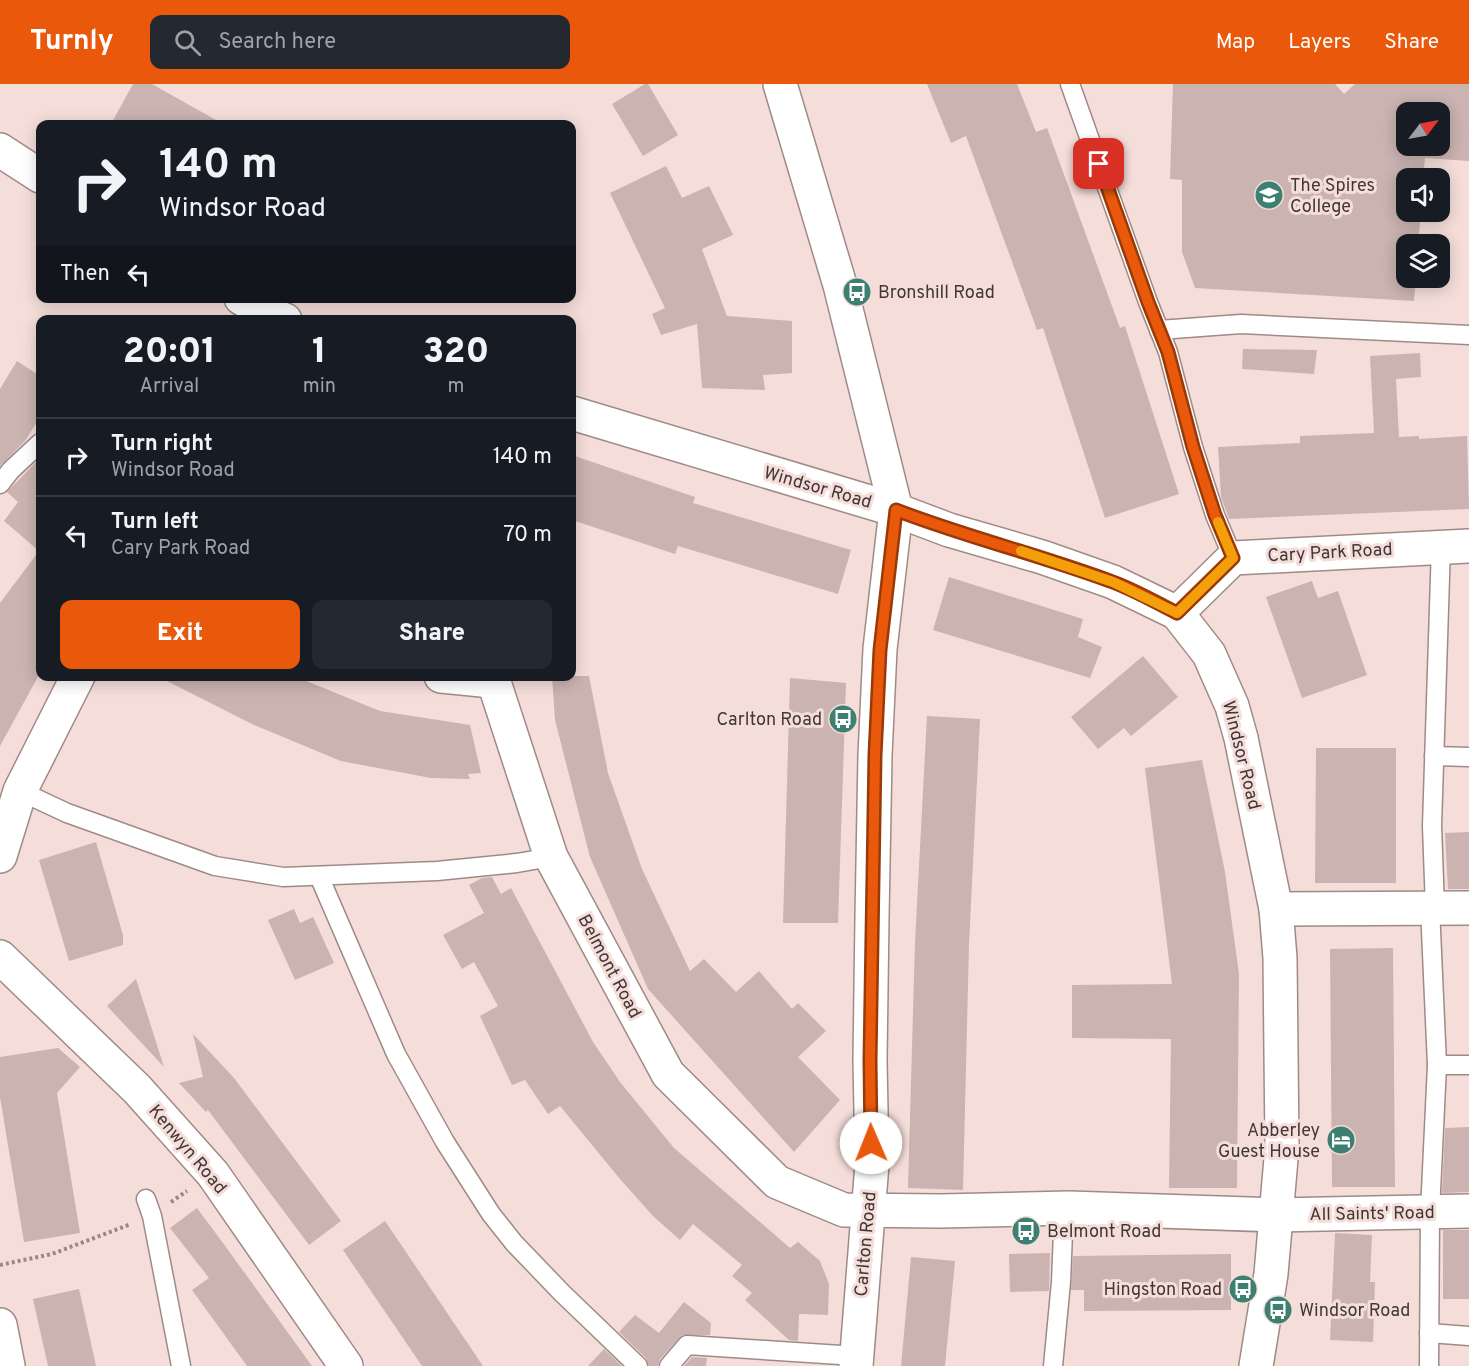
<!DOCTYPE html>
<html lang="en">
<head>
<meta charset="utf-8">
<style>
  body { margin:0; font-family:Overpass,sans-serif; background:#242831; color:#f1f3f6; height:100vh; display:flex; flex-direction:column; font-size:22px; white-space:nowrap }
  * { box-sizing:border-box; margin:0 }
  p { font-size:20px; color:#9ea1a6 }
  .icon { flex:none; width:33px; height:33px; fill:none; stroke:currentColor; stroke-width:2; stroke-linecap:round; stroke-linejoin:round }
  .map { position:relative; flex:1; overflow:hidden }
  .panel { position:absolute; left:36px; top:231px; width:540px; height:366px; display:flex; flex-direction:column; background:#171b24; border-radius:12px; box-shadow:0 3px 15px #0003 }
  .panel>* { flex:none }
  .guide { position:absolute; left:36px; top:36px; width:540px; height:183px; border-radius:12px; box-shadow:0 3px 15px #0003; background:#171b24; color:#f1f3f6; overflow:hidden }
  .needle { width:39px; rotate:58deg }
  .tools { position:absolute; left:1396px; top:18px; display:grid; gap:12px }
  .tools a { display:grid; place-items:center; width:54px; height:54px; border-radius:12px; background:#171b24; box-shadow:0 3px 15px #0003; font-size:30px }
  .pin { position:absolute; display:grid; place-items:center; width:51px; height:51px; color:#fff; margin:-26px; border-radius:12px; box-shadow:0 3px 9px #0006 }
  .me { position:absolute; width:66px; margin:-33px; rotate:359deg; stroke-linejoin:round; filter:drop-shadow(0 0 4px #0008) }
  .turn { display:flex; align-items:center; gap:21px; height:126px; padding:0 24px; font-size:27px }
  .turn .icon { width:78px; height:78px; stroke-width:2.5 }
  .turn b { display:block; font-size:42px; line-height:51px }
  .then { display:flex; align-items:center; height:57px; padding:0 24px; background:#0003; gap:12px; font-size:22px }
  .eta { display:flex; justify-content:space-evenly; align-items:center; height:102px; text-align:center }
  .eta b { font-size:36px; font-weight:800; line-height:42px }
  .cta { display:flex; gap:12px; margin-top:auto; padding:12px 24px }
  .cta a { flex:1; height:69px; border-radius:12px; background:#ea580c; color:#fff; font-size:24px; font-weight:800; line-height:69px; text-align:center }
  .cta a+a { background:#242831; color:#f1f3f6 }
  ul { padding:0; list-style:none }
  li { display:flex; align-items:center; gap:18px; height:78px; padding:0 24px; border-top:2px solid #363941 }
  li div { flex:1 }
  li b { display:block; font-size:22px }
  li em { font-style:normal }
  header { display:flex; align-items:center; gap:36px; box-sizing:border-box; height:84px; padding:0 30px; background:#ea580c; color:#fff }
  header strong { font-size:28px }
  nav { display:flex; gap:33px; margin-inline-start:auto; font-size:21px }
  .search { width:420px; height:54px; background:#242831; display:flex; align-items:center; gap:15px; box-sizing:border-box; padding:0 21px; border-radius:12px; color:#9ea1a6; font-size:22px }
  .map>svg:first-child { display:block }
  .building { fill:#cab3b0; fill-rule:evenodd }
  .lines { fill:none; stroke-linecap:round; stroke-linejoin:round }
  .service-casing { stroke:#9f8a86; stroke-width:21 }
  .minor-casing { stroke:#9f8a86; stroke-width:36 }
  .tertiary-casing { stroke:#9f8a86; stroke-width:36 }
  .path { stroke:#998986; stroke-width:4; stroke-dasharray:3 3; stroke-linecap:butt }
  .service { stroke:#fff; stroke-width:18 }
  .minor { stroke:#fff; stroke-width:33 }
  .tertiary { stroke:#fff; stroke-width:33 }
  .route-casing { stroke:#983908; stroke-width:15 }
  .route { stroke:#ea580c; stroke-width:10 }
  .slow { stroke:#f59e0b; stroke-width:10 }
  .labels { text-anchor:middle; stroke-width:6; stroke-linejoin:round; paint-order:stroke }
  .poi-label { font-size:18px; fill:#413736; stroke:#f5deda; text-anchor:start }
  .street-label { font-size:18px; fill:#413736; stroke:#f5deda }
</style>
</head>
<body>
<header>
<strong>Turnly</strong>
<div class="search"><svg class="icon" aria-label="search" viewBox="0 0 24 24"><circle cx="10" cy="10" r="6"/><path d="M15 15l6 6"/></svg>Search here</div>
<nav><a>Map</a><a>Layers</a><a>Share</a></nav>
</header>
<div class="map">
<svg width="1469" height="1282" viewBox="0 0 1469 1282">
  <rect width="100%" height="100%" fill="#f5deda"/>
  <g class="building">
    <polygon points="133,0 152,0 223,40 111,40"/>
    <polygon points="645,0 648,0 678,51 643,72 612,20"/>
    <polygon points="927,0 1017,0 1036,48 1047,44 1120,244 1125,242 1179,410 1105,434 1043,244 1037,246 966,52 951,59"/>
    <path d="M 1173,0 L 1335,0 L 1344,10 L 1355,0 L 1469,0 L 1469,77 L 1425,74 L 1423,94 L 1407,94 L 1407,128 L 1421,128 L 1418,160 L 1407,160 L 1407,194 L 1416,194 L 1414,217 L 1195,204 L 1182,168 L 1182,96 L 1170,95 ZM 1407,28 L 1440,28 L 1440,62 L 1407,62 Z"/>
    <polygon points="666,82 682,114 709,102 733,151 702,165 727,232 792,237 792,289 763,291 765,306 702,304 697,240 661,251 652,230 665,224 610,109"/>
    <polygon points="1243,265 1317,266 1314,290 1242,285"/>
    <polygon points="1420,269 1421,293 1396,295 1399,353 1419,352 1419,355 1467,352 1469,425 1229,435 1221,413 1218,363 1300,359 1300,352 1374,349 1370,272"/>
    <polygon points="17,277 40,292 40,333 25,357 0,382 0,305"/>
    <polygon points="572,371 695,413 693,419 851,466 838,510 678,462 675,470 572,436"/>
    <polygon points="37,377 40,379 40,589 0,662 0,519 39,467 4,437 18,418 7,408"/>
    <polygon points="949,493 1083,535 1078,553 1102,563 1090,594 933,546"/>
    <polygon points="1312,497 1318,514 1338,507 1367,591 1302,614 1266,513"/>
    <polygon points="1143,572 1178,613 1131,652 1124,644 1098,665 1071,633"/>
    <polygon points="157,592 294,592 380,627 470,641 481,689 468,690 470,695 431,694 341,677 254,641"/>
    <polygon points="552,592 589,592 608,689 642,785 690,887 704,875 736,908 759,887 792,925 798,919 826,947 798,973 840,1016 794,1068 648,905 590,773 555,636"/>
    <polygon points="790,594 846,599 838,839 783,839"/>
    <polygon points="927,632 980,635 969,860 963,1106 908,1104 915,858"/>
    <polygon points="1316,664 1396,664 1396,799 1315,799"/>
    <polygon points="1202,676 1225,788 1239,890 1237,1104 1169,1104 1171,955 1072,954 1072,901 1172,900 1145,684"/>
    <polygon points="1469,748 1469,805 1448,805 1445,749"/>
    <polygon points="96,758 123,851 123,861 69,877 39,776"/>
    <polygon points="492,793 501,810 511,804 593,958 620,998 674,1064 790,1164 798,1158 820,1177 829,1200 828,1231 799,1230 798,1257 789,1256 745,1216 752,1209 732,1192 742,1181 693,1140 680,1156 653,1132 620,1095 560,1022 548,1030 525,996 512,1001 480,932 498,922 474,878 462,885 443,851 484,829 469,801 482,794"/>
    <polygon points="294,825 300,839 313,833 334,879 295,896 268,836"/>
    <polygon points="1393,864 1395,1103 1332,1103 1330,865"/>
    <polygon points="136,895 164,983 107,922"/>
    <polygon points="193,950 234,994 341,1137 309,1161 208,1026 206,1028 179,999 203,993"/>
    <polygon points="58,964 80,983 57,1009 80,1149 24,1158 0,1013 0,973"/>
    <polygon points="1469,1043 1469,1108 1442,1109 1445,1044"/>
    <polygon points="197,1124 223,1159 312,1282 247,1282 192,1206 209,1194 170,1144"/>
    <polygon points="385,1137 483,1282 422,1282 343,1166"/>
    <rect x="1443" y="1146" width="26" height="69"/>
    <polygon points="1335,1149 1372,1151 1370,1198 1375,1198 1373,1258 1330,1256"/>
    <polygon points="1050,1169 1049,1207 1010,1208 1009,1170"/>
    <polygon points="1231,1170 1231,1226 1084,1227 1084,1206 1071,1206 1073,1172"/>
    <polygon points="911,1173 955,1177 945,1282 901,1282"/>
    <polygon points="79,1205 96,1282 48,1282 33,1215"/>
    <polygon points="684,1218 711,1239 710,1251 682,1251 660,1275 658,1282 649,1282 646,1274 619,1248 635,1231 659,1249"/>
    <polygon points="604,1265 622,1282 588,1282"/>
    <polygon points="692,1273 707,1274 706,1282 684,1282"/>
  </g>
  <g class="lines">
    <g class="service-casing">
      <g id="service">
        <polyline points="1070,0 1148,218 1168,268 1193,363 1215,431 1233,474"/>
        <polyline points="1159,246 1241,240 1469,251"/>
        <polyline points="0,400 11,386 40,359"/>
        <polyline points="1434,672 1469,673"/>
        <polyline points="20,707 67,729 215,782 283,793 437,787 517,779 551,773"/>
        <polyline points="319,792 396,970 445,1058 491,1130 514,1159 562,1209 638,1282"/>
        <polyline points="1435,824 1432,742 1441,462"/>
        <polyline points="1437,981 1469,981"/>
        <polyline points="146,1115 152,1132 181,1282"/>
        <polyline points="1429,1249 1469,1252"/>
        <polyline points="669,1282 687,1261 856,1272"/>
        <polyline points="1053,1282 1061,1198 1064,1124"/>
        <polyline points="1429,1282 1430,1128 1437,981 1430,824"/>
      </g>
    </g>
    <g class="minor-casing">
      <g id="minor">
        <polyline points="780,0 840,201 896,426 880,565 875,671 872,833 870,976 872,1080 856,1282"/>
        <polyline points="1177,529 1233,474 1469,462"/>
        <polyline points="441,592 492,597"/>
        <polyline points="492,592 551,773 668,990 777,1098 844,1126 941,1127 1069,1124 1276,1131 1469,1127"/>
        <polyline points="0,772 20,707 78,592"/>
        <polyline points="1276,825 1469,824"/>
        <polyline points="0,873 137,1005 213,1090 346,1282"/>
        <polyline points="0,1241 8,1282"/>
      </g>
    </g>
    <g class="tertiary-casing">
      <g id="tertiary">
        <polyline points="0,66 40,92"/>
        <polyline points="241,214 264,228 285,236"/>
        <polyline points="572,329 896,426 949,446 1042,473 1113,498 1177,529 1209,570 1232,622 1241,654 1276,825 1280,874 1282,1063 1271,1190 1256,1282"/>
      </g>
    </g>
    <g class="path">
      <polyline points="171,1118 187,1107"/>
      <polyline points="0,1181 52,1170 131,1140"/>
    </g>
    <use href="#service" class="service"/>
    <use href="#minor" class="minor"/>
    <use href="#tertiary" class="tertiary"/>
  </g>
  <g class="lines">
    <g class="route-casing">
      <path id="route" d="M 871,1059 L 870,976 L 875,671 L 880,566 L 896,426 C 966,453 1040,471 1110,497 C 1133,505 1155,518 1177,529 L 1233,474 L 1215,431 L 1193,363 L 1168,268 L 1148,218 L 1099,80"/>
    </g>
    <use href="#route" class="route"/>
    <polyline class="slow" points="1021,467 1113,498 1177,529 1233,474 1218,438"/>
  </g>
  <defs>
    <g id="school-disc" transform="scale(1.5)"><circle r="9.5" fill="#3d8072" stroke="#f5deda"/><path d="M0-5L7-2L0 1L-7-2ZM-4 1L0 2.5L4 1V4Q0 6-4 4Z" fill="#fff"/></g>
    <g id="bus-disc" transform="scale(1.5)"><circle r="9.5" fill="#3d8072" stroke="#f5deda"/><path d="M-5-6H5V4H4V6H2V4H-2V6H-4V4H-5ZM-3.5-4V0h7V-4ZM-3.5 1.2v1.5H-2V1.2ZM2 1.2v1.5H3.5V1.2Z" fill="#fff"/></g>
    <g id="hotel-disc" transform="scale(1.5)"><circle r="9.5" fill="#3d8072" stroke="#f5deda"/><path d="M-6-4.5h1.5V1H6V5H4.5V3h-9V5H-6ZM-4 0a1.8 1.8 0 1 1 3.6 0ZM.5 0V-2.5h3Q6-2.5 6 0Z" fill="#fff"/></g>
  </defs>
  <g fill-rule="evenodd">
    <use href="#school-disc" x="1269" y="111"/>
    <use href="#bus-disc" x="857" y="208"/>
    <use href="#bus-disc" x="843" y="635"/>
    <use href="#hotel-disc" x="1341" y="1056"/>
    <use href="#bus-disc" x="1026" y="1147"/>
    <use href="#bus-disc" x="1243" y="1205"/>
    <use href="#bus-disc" x="1278" y="1226"/>
  </g>
  <g class="labels">
    <g class="poi-label">
      <text x="1290" y="107">The Spires<tspan x="1290" dy="21">College</tspan></text>
      <text x="878" y="214">Bronshill Road</text>
      <text x="822" y="641" text-anchor="end">Carlton Road</text>
      <text x="1320" y="1052" text-anchor="end">Abberley<tspan x="1320" dy="21">Guest House</tspan></text>
      <text x="1047" y="1153">Belmont Road</text>
      <text x="1222" y="1211" text-anchor="end">Hingston Road</text>
      <text x="1299" y="1232">Windsor Road</text>
    </g>
    <g class="street-label">
      <text transform="translate(818 403) rotate(16)" y="6">Windsor Road</text>
      <text transform="translate(1330 468) rotate(-3)" y="6">Cary Park Road</text>
      <text transform="translate(1242 671) rotate(76)" y="6">Windsor Road</text>
      <text transform="translate(610 882) rotate(62)" y="6">Belmont Road</text>
      <text transform="translate(188 1065) rotate(50)" y="6">Kenwyn Road</text>
      <text transform="translate(1372 1129) rotate(-1)" y="6">All Saints' Road</text>
      <text transform="translate(865 1160) rotate(-85)" y="6">Carlton Road</text>
    </g>
  </g>
</svg>
<div class="tools">
<a><svg class="needle" viewBox="-14 -14 28 28"><path d="M0-13l5 13h-10z" fill="#e53935"/><path d="M0 13l5-13h-10z" fill="#9ea1a6"/></svg></a>
<a><svg class="icon" aria-label="sound" viewBox="0 0 24 24"><path d="M4 9h4l5-4v14l-5-4H4zM17 9q2 3 0 6"/></svg></a>
<a><svg class="icon" aria-label="layers" viewBox="0 0 24 24"><path d="M12 4l9 5-9 5-9-5zM3 14l9 5 9-5"/></svg></a>
</div>
<div class="pin" style="left:1099px;top:80px;background:#d93025"><svg class="icon" aria-label="arrive" viewBox="0 0 24 24"><path d="M6 21V4h12l-3 4 3 4H6"/></svg></div>
<svg class="me" style="left:871px;top:1059px" viewBox="-20 -20 40 40"><circle r="19" fill="#fff"/><path d="M0-13L10 11 0 6-10 11z" fill="#ea580c"/></svg>
<div class="guide">
<div class="turn"><svg class="icon" aria-label="right" viewBox="0 0 24 24"><path d="M7 20v-9h11M14 6l5 5-5 5"/></svg><div><b>140 m</b>Windsor Road</div></div>
<div class="then">Then<svg class="icon" aria-label="left" viewBox="0 0 24 24"><path d="M17 20v-9H6M10 6l-5 5 5 5"/></svg></div>
</div>
<section class="panel">
<div class="eta">
<div><b>20:01</b><p>Arrival</p></div>
<div><b>1</b><p>min</p></div>
<div><b>320</b><p>m</p></div>
</div>
<ul>
<li><svg class="icon" aria-label="right" viewBox="0 0 24 24"><path d="M7 20v-9h11M14 6l5 5-5 5"/></svg><div><b>Turn right</b><p>Windsor Road</p></div><em>140 m</em></li>
<li><svg class="icon" aria-label="left" viewBox="0 0 24 24"><path d="M17 20v-9H6M10 6l-5 5 5 5"/></svg><div><b>Turn left</b><p>Cary Park Road</p></div><em>70 m</em></li>
</ul>
<div class="cta"><a>Exit</a><a>Share</a></div>
</section>
</div>
</body>
</html>
